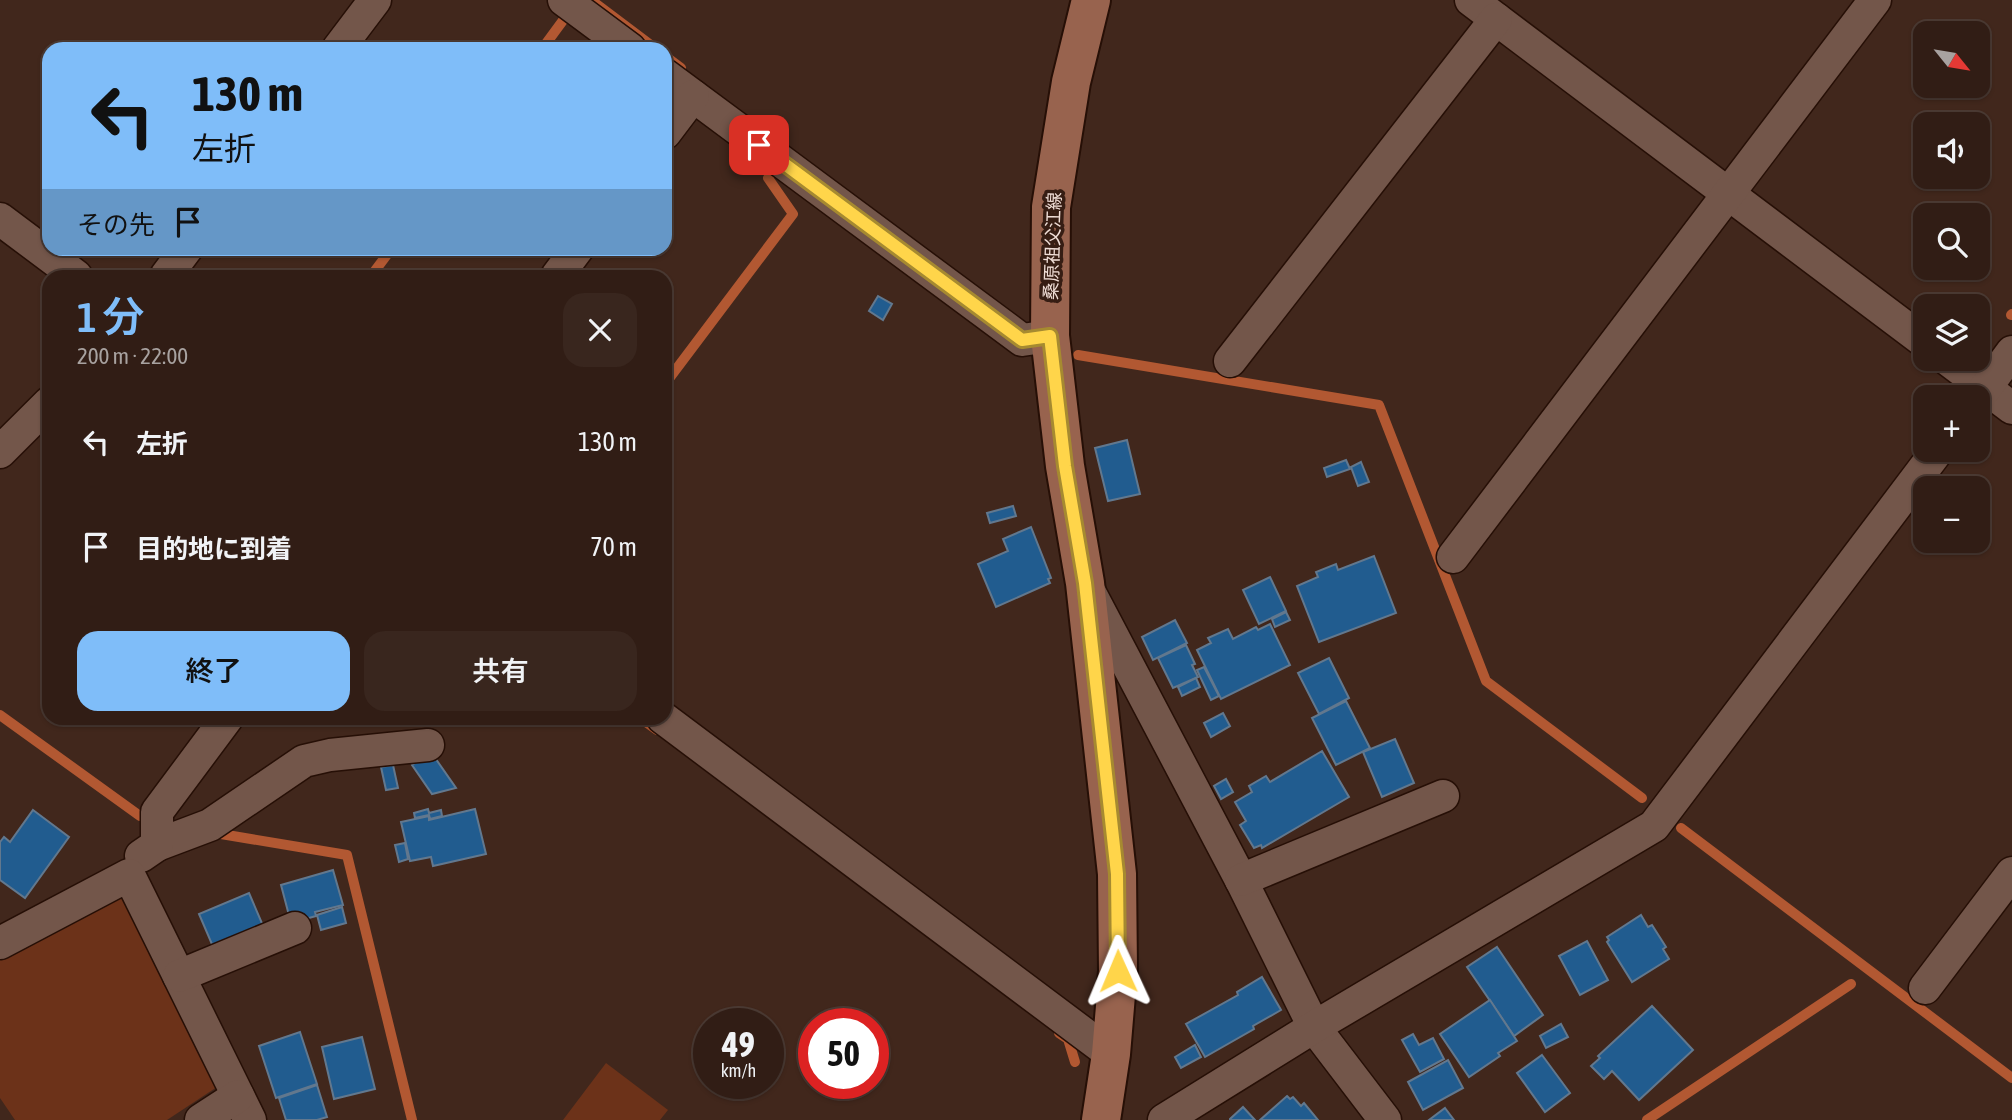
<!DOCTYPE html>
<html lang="ja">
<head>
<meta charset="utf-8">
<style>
  body { margin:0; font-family:"Asap Condensed","Noto Sans JP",sans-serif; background:#39261e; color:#f1f3f6; height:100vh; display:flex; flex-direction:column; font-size:26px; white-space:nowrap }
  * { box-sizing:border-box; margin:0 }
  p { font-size:23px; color:#a8a2a0 }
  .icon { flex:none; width:38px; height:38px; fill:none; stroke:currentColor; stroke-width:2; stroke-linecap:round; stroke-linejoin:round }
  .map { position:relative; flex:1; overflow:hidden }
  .details { position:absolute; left:42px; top:270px; width:630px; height:455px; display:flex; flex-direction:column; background:#311d15; border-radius:21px; box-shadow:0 2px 5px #0004,0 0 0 2px #4c3b34 }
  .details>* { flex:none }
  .top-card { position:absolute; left:42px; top:42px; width:630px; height:214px; border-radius:21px; box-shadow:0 2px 5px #0004,0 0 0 2px #4c3b34; background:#7fbdf9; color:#111; overflow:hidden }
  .needle { width:46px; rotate:120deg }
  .tools { position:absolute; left:1913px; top:21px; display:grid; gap:14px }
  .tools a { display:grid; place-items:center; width:77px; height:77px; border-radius:14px; background:#311d15; box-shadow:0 2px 5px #0004,0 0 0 2px #4c3b34; font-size:35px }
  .speed { position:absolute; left:693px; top:1008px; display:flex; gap:14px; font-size:35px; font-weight:700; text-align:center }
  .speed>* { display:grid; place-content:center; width:91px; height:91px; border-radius:50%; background:#311d15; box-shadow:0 2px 5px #0004,0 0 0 2px #4c3b34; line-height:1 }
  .speed small { font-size:18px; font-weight:400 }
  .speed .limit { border:10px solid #d22; background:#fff; color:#111 }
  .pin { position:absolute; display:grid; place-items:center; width:60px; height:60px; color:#fff; margin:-30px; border-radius:14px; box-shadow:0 4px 10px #0006 }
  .me { position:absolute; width:77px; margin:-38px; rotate:359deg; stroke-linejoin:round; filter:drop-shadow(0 0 5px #0008) }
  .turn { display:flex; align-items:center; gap:24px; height:147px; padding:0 35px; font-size:32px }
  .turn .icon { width:91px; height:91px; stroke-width:2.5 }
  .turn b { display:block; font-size:49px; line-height:60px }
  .then { display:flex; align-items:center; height:66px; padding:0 35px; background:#0003; gap:14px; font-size:26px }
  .round { display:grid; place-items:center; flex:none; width:74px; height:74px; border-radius:21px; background:#39261e }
  .summary { display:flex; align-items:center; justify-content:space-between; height:119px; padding:0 35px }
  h1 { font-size:42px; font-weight:600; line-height:52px; color:#7fbdf9 }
  .cta { display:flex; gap:14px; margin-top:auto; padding:14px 35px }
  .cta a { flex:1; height:80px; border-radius:21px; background:#7fbdf9; color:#111; font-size:28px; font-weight:600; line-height:80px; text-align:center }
  .cta a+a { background:#39261e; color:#f1f3f6 }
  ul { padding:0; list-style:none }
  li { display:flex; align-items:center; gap:21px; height:105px; padding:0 35px }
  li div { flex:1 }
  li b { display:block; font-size:26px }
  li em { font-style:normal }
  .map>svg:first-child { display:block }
  .green { fill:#6c3219 }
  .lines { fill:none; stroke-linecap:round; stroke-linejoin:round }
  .stream { stroke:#b25832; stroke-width:10 }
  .building { fill:#215c8f; stroke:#62788e; stroke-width:2 }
  .minor-casing { stroke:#260f06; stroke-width:35 }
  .major-casing { stroke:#260f06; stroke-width:42 }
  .minor { stroke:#73564a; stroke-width:32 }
  .major { stroke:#98634e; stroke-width:38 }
  .route-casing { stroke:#a68a30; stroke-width:18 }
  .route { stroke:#ffd54a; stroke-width:12 }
  .labels { text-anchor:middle; stroke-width:7; stroke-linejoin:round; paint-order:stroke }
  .street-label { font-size:18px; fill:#f0ded7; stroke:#361d13 }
</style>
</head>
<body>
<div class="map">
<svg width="2012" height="1120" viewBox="0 0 2012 1120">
  <rect width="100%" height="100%" fill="#41271c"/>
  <g class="green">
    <polygon points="117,894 132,899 220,1085 167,1120 15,1120 0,1098 0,951"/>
    <polygon points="606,1063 668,1110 660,1120 563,1120"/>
  </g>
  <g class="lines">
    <g class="stream">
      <polyline points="591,0 656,49"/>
      <polyline points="542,49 567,15"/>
      <polyline points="665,56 681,68"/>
      <polyline points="371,276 392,248"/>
      <polyline points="2011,315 2012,314"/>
      <polyline points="1078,355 1379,405 1486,681 1642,798"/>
      <polyline points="665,384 793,214 768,178 774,168"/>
      <polyline points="0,715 140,816"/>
      <polyline points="640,718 657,730"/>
      <polyline points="1681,828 2012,1078"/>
      <polyline points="221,834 347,855 412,1120"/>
      <polyline points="1059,1033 1068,1039 1075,1062"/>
      <polyline points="1647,1120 1851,984"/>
    </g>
  </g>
  <g class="building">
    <polygon points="878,296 892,304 883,320 869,311"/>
    <polygon points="1127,440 1140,494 1108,501 1095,448"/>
    <polygon points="1346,460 1350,469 1327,477 1324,468"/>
    <polygon points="1361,462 1369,482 1358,486 1351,467"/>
    <polygon points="1013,506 1016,516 990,523 987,513"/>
    <polygon points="1031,527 1051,578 1048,579 1050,583 996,607 978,564 1008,551 1003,539"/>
    <polygon points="1374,556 1396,613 1319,642 1297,586 1318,577 1316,572 1336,564 1338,570"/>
    <polygon points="1270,577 1286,611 1259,624 1243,590"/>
    <polygon points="1286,612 1290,620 1275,627 1272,619"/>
    <polygon points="1175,620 1187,643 1153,660 1142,637"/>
    <polygon points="1270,624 1290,665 1221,699 1197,650 1211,643 1208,638 1228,629 1233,639 1256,627 1258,630"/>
    <polygon points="1186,645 1195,664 1192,665 1198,677 1173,688 1158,658"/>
    <polygon points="1329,658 1349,698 1319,714 1298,673"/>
    <polygon points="1204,667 1219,696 1211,700 1197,670"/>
    <polygon points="1196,678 1200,687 1182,696 1178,687"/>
    <polygon points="1346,701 1370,748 1336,765 1312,718"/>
    <polygon points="1223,713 1230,726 1211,737 1204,723"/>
    <polygon points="1395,739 1414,783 1382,797 1363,752"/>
    <polygon points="1322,751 1349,797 1262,848 1261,845 1254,848 1240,825 1246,821 1235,802 1252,792 1249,786 1266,776 1270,782"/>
    <polygon points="431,752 456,788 432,794 412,765"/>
    <polygon points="393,765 398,788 386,790 381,767"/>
    <polygon points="1226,779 1233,792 1221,799 1214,786"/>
    <polygon points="428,809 429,813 441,810 442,816 430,819 429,815 415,818 414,813"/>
    <polygon points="475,809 486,854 433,866 431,857 410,861 401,822 429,816 429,820"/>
    <polygon points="33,810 69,837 25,898 0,880 0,842 4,837 10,842"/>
    <polygon points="405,843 408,859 399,862 395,845"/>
    <polygon points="333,870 343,905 315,912 316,916 291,923 281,885"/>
    <polygon points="249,893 264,928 214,949 199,914"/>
    <polygon points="342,907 346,923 321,930 317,915"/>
    <polygon points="1641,915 1648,927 1652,925 1666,947 1663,949 1669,959 1632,982 1607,942 1609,940 1607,937"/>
    <polygon points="1587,941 1608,980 1580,995 1559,956"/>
    <polygon points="1497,947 1543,1015 1514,1036 1467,967"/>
    <polygon points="1262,977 1281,1010 1253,1026 1254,1029 1205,1057 1186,1024 1238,995 1237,992"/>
    <polygon points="1490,1000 1517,1041 1498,1053 1500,1056 1469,1077 1440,1034"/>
    <polygon points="1652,1006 1693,1050 1639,1100 1612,1071 1604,1079 1591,1066 1600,1058 1598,1056"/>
    <polygon points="1561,1024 1568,1037 1546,1048 1540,1036"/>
    <polygon points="300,1032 317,1084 276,1098 259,1046"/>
    <polygon points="1413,1034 1419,1045 1433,1038 1444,1059 1420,1072 1402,1040"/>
    <polygon points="362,1037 375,1089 334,1099 322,1047"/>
    <polygon points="1195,1045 1201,1057 1181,1068 1175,1057"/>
    <polygon points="1542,1055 1570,1093 1545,1112 1517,1073"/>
    <polygon points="1448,1060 1463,1088 1423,1110 1408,1082"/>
    <polygon points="317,1085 327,1117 317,1120 286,1120 279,1098"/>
    <polygon points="1287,1096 1290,1099 1293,1097 1301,1106 1304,1103 1318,1120 1260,1120"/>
    <polygon points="1243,1107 1255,1120 1230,1120 1230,1119"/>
    <polygon points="1445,1108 1454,1120 1429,1120"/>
  </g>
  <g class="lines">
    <g class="minor-casing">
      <g id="minor">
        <polyline points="564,0 630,49"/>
        <polyline points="1471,0 1925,342"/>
        <polyline points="338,49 375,0"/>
        <polyline points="665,75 1022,340 1050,336"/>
        <polyline points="665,133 693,96"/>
        <polyline points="0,219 76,276"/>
        <polyline points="166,276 187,248"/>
        <polyline points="557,276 578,248"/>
        <polyline points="1947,359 2012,408"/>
        <polyline points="1230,361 1496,19"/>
        <polyline points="1978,398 2012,352"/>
        <polyline points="0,452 49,403"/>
        <polyline points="1453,557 1875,0"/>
        <polyline points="1090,593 1241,880 1314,1027 1385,1120"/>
        <polyline points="663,718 1111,1054"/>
        <polyline points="157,845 210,825 304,761 330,755 428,745"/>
        <polyline points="141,856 157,845 157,812 227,718"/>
        <polyline points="1241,880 1443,796"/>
        <polyline points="0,943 129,875 250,1120"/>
        <polyline points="179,976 295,928"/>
        <polyline points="1925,988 2012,873"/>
        <polyline points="201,1120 238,1096"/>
        <polyline points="1164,1120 1314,1027 1654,826 1938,450"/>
      </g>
    </g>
    <g class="major-casing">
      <polyline id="major" points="1091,0 1071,82 1051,207 1050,336 1065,466 1085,583 1117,874 1118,971 1111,1054 1101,1120"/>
    </g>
    <use href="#minor" class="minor"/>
    <use href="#major" class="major"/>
  </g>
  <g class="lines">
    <g class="route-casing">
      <polyline id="route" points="759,145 1022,340 1050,336 1065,466 1085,583 1117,874 1118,971"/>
    </g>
    <use href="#route" class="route"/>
  </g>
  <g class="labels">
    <g class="street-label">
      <text transform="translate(1053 246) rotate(-88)" y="6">桑原祖父江線</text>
    </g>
  </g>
</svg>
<div class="tools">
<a><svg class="needle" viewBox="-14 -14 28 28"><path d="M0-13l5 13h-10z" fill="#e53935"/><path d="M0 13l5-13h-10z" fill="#a8a2a0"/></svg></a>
<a><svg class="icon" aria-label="sound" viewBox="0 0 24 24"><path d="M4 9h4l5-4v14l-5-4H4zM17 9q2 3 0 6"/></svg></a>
<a><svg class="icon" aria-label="search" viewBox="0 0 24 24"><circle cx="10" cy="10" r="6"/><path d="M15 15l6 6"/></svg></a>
<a><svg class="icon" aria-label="layers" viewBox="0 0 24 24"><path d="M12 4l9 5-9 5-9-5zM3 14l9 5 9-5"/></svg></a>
<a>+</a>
<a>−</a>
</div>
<div class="speed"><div>49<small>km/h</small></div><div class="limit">50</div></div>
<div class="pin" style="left:759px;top:145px;background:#d93025"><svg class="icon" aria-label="arrive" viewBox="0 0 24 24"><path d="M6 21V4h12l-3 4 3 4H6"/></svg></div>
<svg class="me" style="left:1118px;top:971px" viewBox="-20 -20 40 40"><path d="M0-17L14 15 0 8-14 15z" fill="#ffd54a" stroke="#fff" stroke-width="4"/></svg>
<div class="top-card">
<div class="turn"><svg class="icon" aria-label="left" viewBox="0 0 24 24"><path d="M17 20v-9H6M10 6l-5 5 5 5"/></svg><div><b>130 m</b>左折</div></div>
<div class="then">その先<svg class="icon" aria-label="arrive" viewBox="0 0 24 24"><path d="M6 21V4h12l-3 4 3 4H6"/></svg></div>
</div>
<section class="details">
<div class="summary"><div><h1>1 分</h1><p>200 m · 22:00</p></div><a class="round"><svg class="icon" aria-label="close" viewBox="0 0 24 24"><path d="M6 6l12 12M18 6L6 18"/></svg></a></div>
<ul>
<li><svg class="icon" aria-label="left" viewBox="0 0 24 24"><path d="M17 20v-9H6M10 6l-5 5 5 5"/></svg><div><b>左折</b></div><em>130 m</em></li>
<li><svg class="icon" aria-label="arrive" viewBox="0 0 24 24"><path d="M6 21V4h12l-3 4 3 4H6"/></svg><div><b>目的地に到着</b></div><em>70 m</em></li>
</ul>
<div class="cta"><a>終了</a><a>共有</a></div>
</section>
</div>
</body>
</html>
